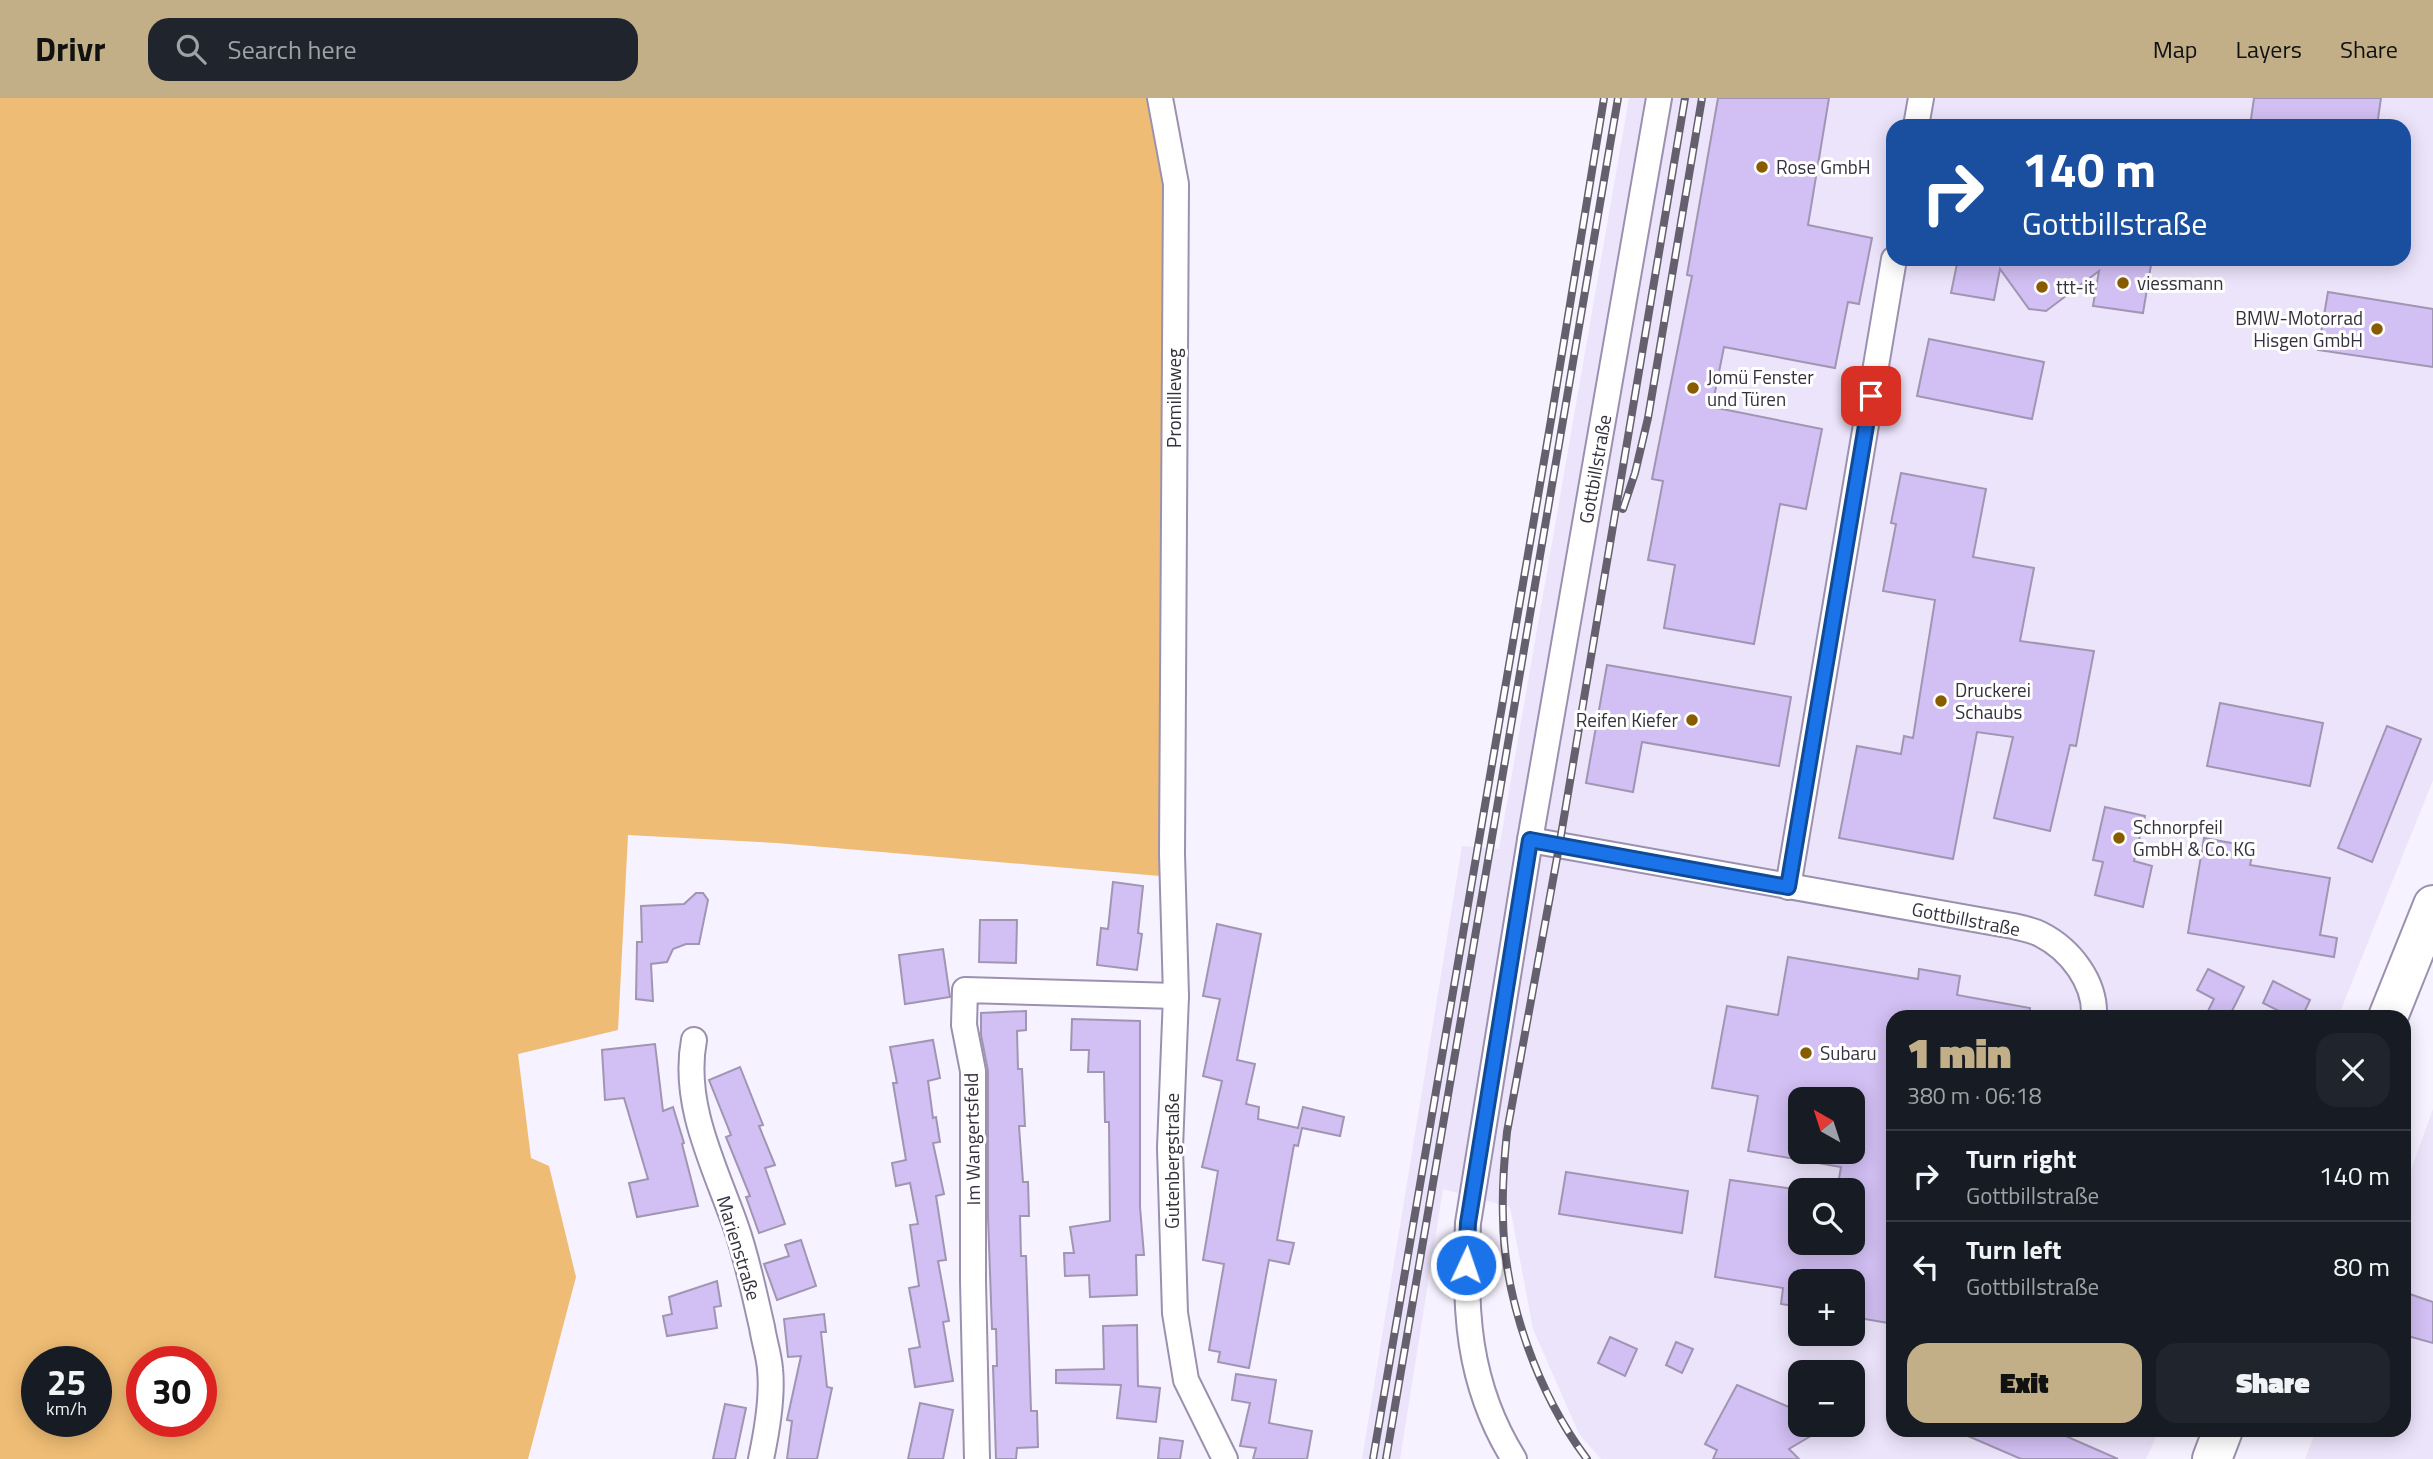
<!DOCTYPE html>
<html lang="en">
<head>
<meta charset="utf-8">
<style>
  body { margin:0; font-family:"Titillium Web",sans-serif; background:#20242c; color:#f1f3f6; height:100vh; display:flex; flex-direction:column; font-size:26px; white-space:nowrap }
  * { box-sizing:border-box; margin:0 }
  p { font-size:23px; color:#9ea1a6 }
  .icon { flex:none; width:38px; height:38px; fill:none; stroke:currentColor; stroke-width:2; stroke-linecap:round; stroke-linejoin:round }
  .map { position:relative; flex:1; overflow:hidden }
  .sheet { position:absolute; left:1886px; top:912px; width:525px; height:427px; display:flex; flex-direction:column; background:#171b24; border-radius:21px; box-shadow:0 4px 18px #0003 }
  .sheet>* { flex:none }
  .banner { position:absolute; left:1886px; top:21px; width:525px; height:147px; border-radius:21px; box-shadow:0 4px 18px #0003; background:#1a4fa0; color:#fff; overflow:hidden }
  .needle { width:46px; rotate:321deg }
  .fabs { position:absolute; left:1788px; top:989px; display:grid; gap:14px }
  .fabs a { display:grid; place-items:center; width:77px; height:77px; border-radius:14px; background:#171b24; box-shadow:0 4px 18px #0003; font-size:35px }
  .speed { position:absolute; left:21px; top:1248px; display:flex; gap:14px; font-size:35px; font-weight:700; text-align:center }
  .speed>* { display:grid; place-content:center; width:91px; height:91px; border-radius:50%; background:#171b24; box-shadow:0 4px 18px #0003; line-height:1 }
  .speed small { font-size:18px; font-weight:400 }
  .speed .limit { border:10px solid #d22; background:#fff; color:#111 }
  .pin { position:absolute; display:grid; place-items:center; width:60px; height:60px; color:#fff; margin:-30px; border-radius:14px; box-shadow:0 4px 10px #0006 }
  .me { position:absolute; width:77px; margin:-38px; rotate:3deg; stroke-linejoin:round; filter:drop-shadow(0 0 5px #0008) }
  .turn { display:flex; align-items:center; gap:24px; height:147px; padding:0 21px; font-size:32px }
  .turn .icon { width:91px; height:91px; stroke-width:2.5 }
  .turn b { display:block; font-size:49px; line-height:60px }
  .round { display:grid; place-items:center; flex:none; width:74px; height:74px; border-radius:21px; background:#20242c }
  .head { display:flex; align-items:center; justify-content:space-between; height:119px; padding:0 21px }
  h1 { font-size:42px; font-weight:800; line-height:52px; color:#c2af87 }
  .button { display:flex; gap:14px; margin-top:auto; padding:14px 21px }
  .button a { flex:1; height:80px; border-radius:21px; background:#c2af87; color:#111; font-size:28px; font-weight:800; line-height:80px; text-align:center }
  .button a+a { background:#20242c; color:#f1f3f6 }
  ul { padding:0; list-style:none }
  li { display:flex; align-items:center; gap:21px; height:91px; padding:0 21px; border-top:2px solid #363941 }
  li div { flex:1 }
  li b { display:block; font-size:26px }
  li em { font-style:normal }
  header { display:flex; align-items:center; gap:42px; box-sizing:border-box; height:98px; padding:0 35px; background:#c2af87; color:#111 }
  header strong { font-size:33px }
  nav { display:flex; gap:38px; margin-inline-start:auto; font-size:24px }
  .search { width:490px; height:63px; background:#20242c; display:flex; align-items:center; gap:18px; box-sizing:border-box; padding:0 24px; border-radius:21px; color:#9ea1a6; font-size:26px }
  .map>svg:first-child { display:block }
  .built { fill:#ece4fb; fill-rule:evenodd }
  .green { fill:#eebc74; fill-rule:evenodd }
  .building { fill:#d2bff3; stroke:#a095b3; stroke-width:2 }
  .lines { fill:none; stroke-linecap:round; stroke-linejoin:round }
  .minor-casing { stroke:#9b91af; stroke-width:28 }
  .primary-casing { stroke:#9b91af; stroke-width:42 }
  .minor { stroke:#fff; stroke-width:24 }
  .primary { stroke:#fff; stroke-width:38 }
  .rail-casing { stroke:#65606d; stroke-width:8 }
  .rail { stroke:#fff; stroke-width:5; stroke-dasharray:16; stroke-linecap:butt }
  .route-casing { stroke:#114b97; stroke-width:18 }
  .route { stroke:#1a73e8; stroke-width:12 }
  .poi-dot { fill:#895c00; stroke:#fff; stroke-width:2.5 }
  .labels { text-anchor:middle; stroke-width:6; stroke-linejoin:round; paint-order:stroke }
  .poi-label { font-size:19px; fill:#36313e; stroke:#fff; text-anchor:start }
  .street-label { font-size:19px; fill:#36313e; stroke:#fff }
</style>
</head>
<body>
<header>
<strong>Drivr</strong>
<div class="search"><svg class="icon" aria-label="search" viewBox="0 0 24 24"><circle cx="10" cy="10" r="6"/><path d="M15 15l6 6"/></svg>Search here</div>
<nav><a>Map</a><a>Layers</a><a>Share</a></nav>
</header>
<div class="map">
<svg width="2433" height="1361" viewBox="0 0 2433 1361">
  <rect width="100%" height="100%" fill="#f6f2ff"/>
  <g class="built">
    <path d="M 1629,0 L 2433,0 L 2433,682 L 2338,919 L 1894,919 L 1894,1332 L 2159,1332 L 2146,1361 L 1601,1361 L 1579,1336 L 1533,1231 L 1510,1109 L 1443,1091 L 1400,1361 L 1362,1361 L 1462,748 L 1499,751 ZM 1894,28 L 2404,28 L 2404,161 L 1894,161 ZM 1801,1001 L 1853,1001 L 1853,1054 L 1801,1054 ZM 1801,1092 L 1853,1092 L 1853,1144 L 1801,1144 ZM 1801,1183 L 1853,1183 L 1853,1236 L 1801,1236 ZM 1801,1274 L 1853,1274 L 1853,1326 L 1801,1326 Z"/>
    <polygon points="2433,1011 2433,1361 2305,1361 2316,1332 2404,1332 2405,1089"/>
  </g>
  <path class="green" d="M 0,0 L 1151,0 L 1171,97 L 1160,778 L 777,745 L 628,737 L 618,932 L 518,956 L 531,1060 L 549,1068 L 576,1179 L 528,1361 L 0,1361 ZM 37,1264 L 96,1264 L 96,1323 L 37,1323 ZM 142,1264 L 201,1264 L 201,1323 L 142,1323 Z"/>
  <g class="building">
    <polygon points="1718,0 1829,0 1808,127 1872,140 1859,206 1848,204 1835,270 1724,249 1712,309 1822,331 1806,411 1780,406 1754,546 1664,530 1675,467 1648,462 1663,383 1652,381 1692,178 1687,177"/>
    <polygon points="2254,0 2381,0 2377,28 2250,28"/>
    <polygon points="1958,161 2152,161 2143,215 2093,208 2099,173 2046,213 2029,211 2000,171 1994,202 1951,195"/>
    <polygon points="2328,194 2433,211 2433,269 2318,252"/>
    <polygon points="1929,241 2044,264 2032,321 1917,298"/>
    <polygon points="1901,375 1986,391 1973,459 2034,470 2020,543 2094,553 2076,648 2070,647 2050,733 1994,720 2013,639 1977,634 1953,761 1839,740 1857,648 1901,656 1904,638 1913,640 1935,502 1883,493 1896,426 1891,425"/>
    <polygon points="1607,567 1791,599 1779,668 1642,644 1633,694 1586,685"/>
    <polygon points="2220,605 2323,625 2310,688 2207,668"/>
    <polygon points="2387,628 2421,641 2372,764 2338,750"/>
    <polygon points="2105,709 2145,718 2134,763 2152,768 2143,809 2095,797 2103,764 2093,762"/>
    <polygon points="2204,740 2254,749 2250,767 2330,780 2320,837 2337,840 2334,859 2188,835"/>
    <polygon points="1113,784 1143,788 1138,835 1142,836 1137,872 1097,867 1101,830 1108,831"/>
    <polygon points="696,795 703,795 708,802 699,846 686,846 673,851 667,864 651,866 653,903 636,901 637,844 642,844 641,808 684,806"/>
    <polygon points="980,822 1017,822 1016,865 979,864"/>
    <polygon points="1217,826 1261,836 1237,962 1255,966 1246,1006 1259,1009 1258,1021 1298,1030 1303,1009 1344,1019 1340,1038 1302,1030 1298,1048 1294,1047 1277,1142 1294,1145 1289,1166 1269,1162 1249,1270 1218,1264 1220,1254 1209,1252 1224,1166 1203,1162 1218,1073 1202,1069 1222,983 1203,978 1220,901 1203,898"/>
    <polygon points="943,851 950,899 905,906 899,857"/>
    <polygon points="1788,859 1918,881 1919,871 1960,878 1957,897 2030,910 2029,919 1894,919 1894,1226 1853,1219 1853,1183 1801,1183 1801,1209 1781,1206 1783,1190 1715,1179 1730,1082 1801,1092 1801,1144 1853,1144 1853,1092 1837,1092 1841,1069 1806,1063 1806,1054 1853,1054 1853,1001 1801,1001 1801,1062 1748,1053 1758,998 1712,990 1727,908 1778,917"/>
    <polygon points="2208,871 2244,889 2229,919 2205,919 2214,901 2197,892"/>
    <polygon points="2273,883 2310,902 2302,919 2278,919 2281,914 2263,905"/>
    <polygon points="1026,913 1026,932 1017,933 1018,971 1022,971 1025,1028 1019,1028 1023,1084 1028,1084 1029,1118 1020,1118 1021,1158 1026,1158 1031,1313 1037,1313 1038,1349 1017,1350 1016,1361 996,1361 993,1268 997,1268 996,1231 992,1231 988,1119 988,973 981,937 981,915"/>
    <polygon points="1072,921 1140,923 1140,1109 1144,1157 1136,1157 1137,1197 1090,1199 1089,1177 1065,1178 1064,1155 1074,1155 1070,1129 1110,1123 1109,1024 1105,1024 1104,974 1088,974 1089,952 1071,952"/>
    <polygon points="933,942 940,980 928,983 933,1020 936,1019 940,1044 933,1045 944,1096 936,1098 946,1162 938,1163 949,1223 943,1224 953,1283 915,1289 909,1251 920,1249 909,1190 919,1188 910,1127 918,1126 910,1085 896,1088 892,1065 906,1062 893,985 897,985 890,949"/>
    <polygon points="655,946 663,1013 673,1009 684,1045 682,1046 698,1108 637,1119 629,1085 648,1081 624,1000 605,1002 602,952"/>
    <polygon points="740,969 763,1027 759,1028 775,1067 765,1070 785,1126 759,1135 746,1099 750,1098 726,1039 731,1037 709,982"/>
    <polygon points="1566,1074 1688,1093 1682,1135 1559,1116"/>
    <polygon points="801,1142 816,1188 777,1202 764,1166 789,1158 785,1147"/>
    <polygon points="717,1183 721,1208 714,1209 717,1230 667,1238 663,1218 672,1216 669,1199"/>
    <polygon points="2404,1194 2433,1204 2433,1245 2404,1237"/>
    <polygon points="824,1216 826,1234 821,1234 827,1289 832,1290 817,1361 787,1361 792,1323 787,1322 801,1258 788,1259 784,1221"/>
    <polygon points="1137,1227 1138,1288 1160,1290 1156,1324 1117,1320 1121,1287 1056,1285 1056,1272 1104,1271 1103,1228"/>
    <polygon points="1610,1239 1637,1251 1625,1278 1598,1265"/>
    <polygon points="1676,1244 1693,1251 1682,1275 1666,1267"/>
    <polygon points="1236,1276 1276,1282 1269,1325 1312,1333 1307,1361 1253,1361 1256,1350 1240,1348 1250,1305 1232,1302"/>
    <polygon points="1737,1287 1801,1314 1801,1326 1831,1326 1789,1351 1799,1361 1713,1361 1717,1352 1705,1346"/>
    <polygon points="920,1305 953,1312 943,1361 908,1361"/>
    <polygon points="725,1306 746,1310 735,1361 713,1361"/>
    <polygon points="1954,1332 2052,1332 2118,1361 2021,1361"/>
    <polygon points="1160,1340 1183,1343 1180,1361 1158,1361"/>
  </g>
  <g class="lines">
    <g class="minor-casing">
      <g id="minor">
        <polyline points="1160,0 1176,86 1172,756 1176,898 1170,1050 1175,1215 1186,1282 1225,1361"/>
        <polyline points="1916,28 1921,0"/>
        <path d="M 1530,742 L 2013,828 C 2022,830 2032,832 2040,836 C 2070,851 2096,884 2094,919"/>
        <polyline points="1788,789 1894,161"/>
        <path d="M 694,942 C 682,1006 714,1067 735,1126 C 747,1159 754,1195 762,1229 C 764,1243 769,1257 770,1271 C 773,1300 767,1333 761,1361"/>
        <polyline points="977,1361 973,1183 973,973 964,927 965,892 1176,898"/>
        <path d="M 1514,1361 C 1467,1286 1464,1210 1468,1125 L 1530,742 L 1659,0"/>
      </g>
    </g>
    <g class="primary-casing">
      <g id="primary">
        <polyline points="2388,919 2433,807"/>
        <polyline points="2212,1361 2223,1332"/>
      </g>
    </g>
    <use href="#minor" class="minor"/>
    <use href="#primary" class="primary"/>
    <g class="rail-casing">
      <g id="rail">
        <polyline points="1623,411 1635,375 1648,320 1702,0"/>
        <polyline points="1373,1361 1551,322 1604,0"/>
        <polyline points="1386,1361 1618,0"/>
        <path d="M 1587,1361 C 1538,1296 1504,1202 1503,1120 C 1502,1092 1504,1063 1507,1034 L 1559,749 L 1685,0"/>
      </g>
    </g>
    <use href="#rail" class="rail"/>
  </g>
  <g class="lines">
    <g class="route-casing">
      <polyline id="route" points="1466,1167 1468,1125 1530,742 1788,789 1871,298"/>
    </g>
    <use href="#route" class="route"/>
  </g>
  <g class="poi-dot">
    <circle cx="1762" cy="69" r="7"/>
    <circle cx="2123" cy="185" r="7"/>
    <circle cx="2042" cy="189" r="7"/>
    <circle cx="2377" cy="231" r="7"/>
    <circle cx="1693" cy="290" r="7"/>
    <circle cx="1941" cy="603" r="7"/>
    <circle cx="1692" cy="622" r="7"/>
    <circle cx="2119" cy="740" r="7"/>
    <circle cx="1806" cy="955" r="7"/>
  </g>
  <g class="labels">
    <g class="poi-label">
      <text x="1776" y="76">Rose GmbH</text>
      <text x="2137" y="192">viessmann</text>
      <text x="2056" y="196">ttt-it</text>
      <text x="2363" y="227" text-anchor="end">BMW-Motorrad<tspan x="2363" dy="22">Hisgen GmbH</tspan></text>
      <text x="1707" y="286">Jomü Fenster<tspan x="1707" dy="22">und Türen</tspan></text>
      <text x="1955" y="599">Druckerei<tspan x="1955" dy="22">Schaubs</tspan></text>
      <text x="1678" y="629" text-anchor="end">Reifen Kiefer</text>
      <text x="2133" y="736">Schnorpfeil<tspan x="2133" dy="22">GmbH &amp; Co. KG</tspan></text>
      <text x="1820" y="962">Subaru</text>
    </g>
    <g class="street-label">
      <text transform="translate(1174 300) rotate(-90)" y="7">Promilleweg</text>
      <text transform="translate(1595 371) rotate(-80)" y="7">Gottbillstraße</text>
      <text transform="translate(1966 821) rotate(11)" y="7">Gottbillstraße</text>
      <text transform="translate(972 1041) rotate(-91)" y="7">Im Wangertsfeld</text>
      <text transform="translate(1172 1063) rotate(-90)" y="7">Gutenbergstraße</text>
      <text transform="translate(739 1150) rotate(73)" y="7">Marienstraße</text>
    </g>
  </g>
</svg>
<div class="fabs">
<a><svg class="needle" viewBox="-14 -14 28 28"><path d="M0-13l5 13h-10z" fill="#e53935"/><path d="M0 13l5-13h-10z" fill="#9ea1a6"/></svg></a>
<a><svg class="icon" aria-label="search" viewBox="0 0 24 24"><circle cx="10" cy="10" r="6"/><path d="M15 15l6 6"/></svg></a>
<a>+</a>
<a>−</a>
</div>
<div class="speed"><div>25<small>km/h</small></div><div class="limit">30</div></div>
<div class="pin" style="left:1871px;top:298px;background:#d93025"><svg class="icon" aria-label="arrive" viewBox="0 0 24 24"><path d="M6 21V4h12l-3 4 3 4H6"/></svg></div>
<svg class="me" style="left:1466px;top:1167px" viewBox="-20 -20 40 40"><circle r="17" fill="#1a73e8" stroke="#fff" stroke-width="3"/><path d="M0-11L8 9 0 5-8 9z" fill="#fff"/></svg>
<div class="banner">
<div class="turn"><svg class="icon" aria-label="right" viewBox="0 0 24 24"><path d="M7 20v-9h11M14 6l5 5-5 5"/></svg><div><b>140 m</b>Gottbillstraße</div></div>
</div>
<section class="sheet">
<div class="head"><div><h1>1 min</h1><p>380 m · 06:18</p></div><a class="round"><svg class="icon" aria-label="close" viewBox="0 0 24 24"><path d="M6 6l12 12M18 6L6 18"/></svg></a></div>
<ul>
<li><svg class="icon" aria-label="right" viewBox="0 0 24 24"><path d="M7 20v-9h11M14 6l5 5-5 5"/></svg><div><b>Turn right</b><p>Gottbillstraße</p></div><em>140 m</em></li>
<li><svg class="icon" aria-label="left" viewBox="0 0 24 24"><path d="M17 20v-9H6M10 6l-5 5 5 5"/></svg><div><b>Turn left</b><p>Gottbillstraße</p></div><em>80 m</em></li>
</ul>
<div class="button"><a>Exit</a><a>Share</a></div>
</section>
</div>
</body>
</html>
